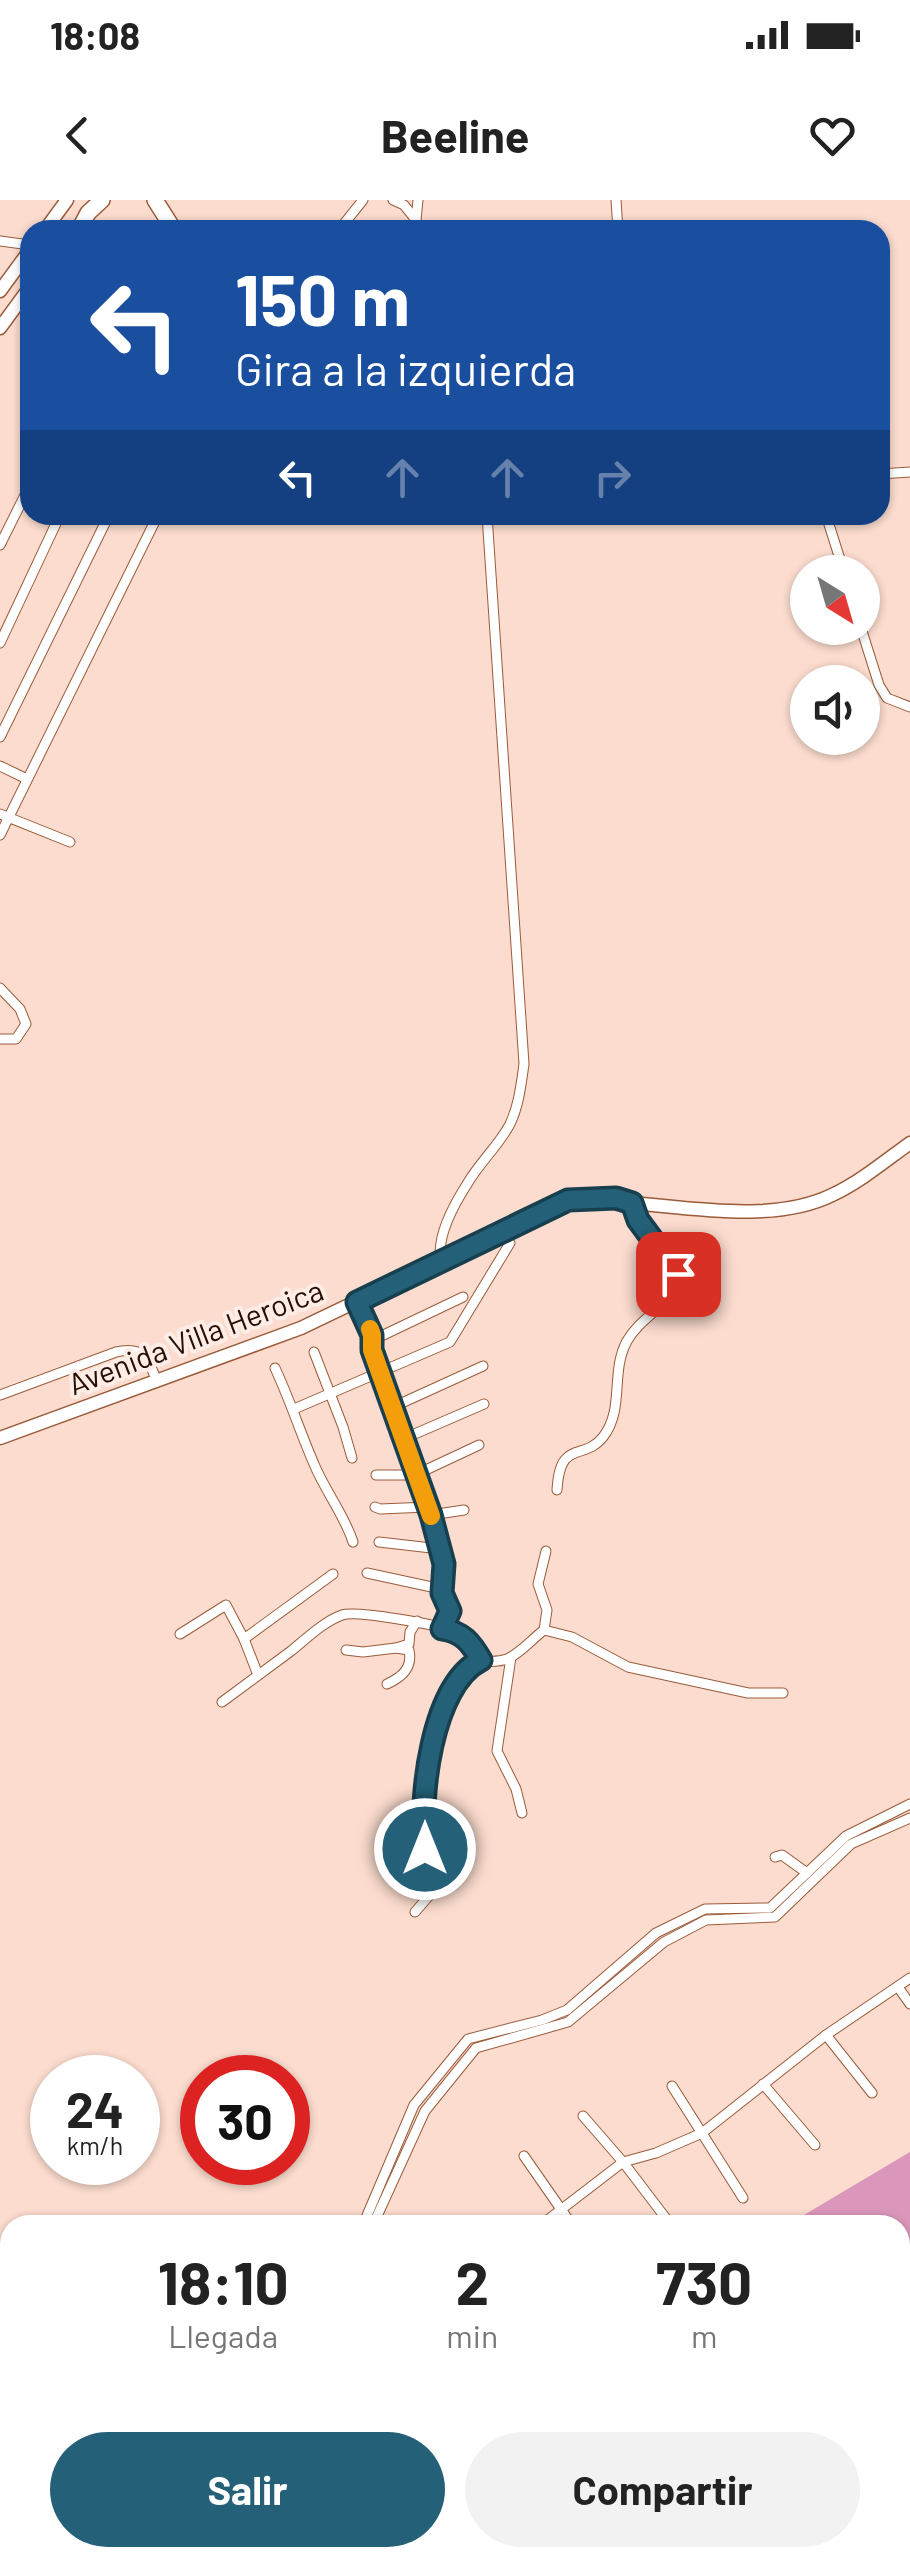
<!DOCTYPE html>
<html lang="es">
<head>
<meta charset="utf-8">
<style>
  body { margin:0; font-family:Barlow,sans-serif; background:#f2f2f2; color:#222; height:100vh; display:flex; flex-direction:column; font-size:38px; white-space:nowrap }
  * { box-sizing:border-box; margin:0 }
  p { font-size:32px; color:#767676 }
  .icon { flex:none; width:55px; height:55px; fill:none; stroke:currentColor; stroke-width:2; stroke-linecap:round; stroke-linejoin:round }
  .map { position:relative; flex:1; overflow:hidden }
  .sheet { position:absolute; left:0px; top:2015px; width:910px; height:352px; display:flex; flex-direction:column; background:#fff; border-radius:30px 30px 0 0; box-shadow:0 2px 8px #0004 }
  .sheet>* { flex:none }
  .top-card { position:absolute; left:20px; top:20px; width:870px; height:305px; border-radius:30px; box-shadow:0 2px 8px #0004; background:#1a4fa0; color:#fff; overflow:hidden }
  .needle { width:65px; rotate:143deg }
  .fabs { position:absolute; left:790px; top:355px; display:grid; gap:20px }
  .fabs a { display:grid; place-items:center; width:90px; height:90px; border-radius:50%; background:#fff; box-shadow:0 2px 8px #0004; font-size:50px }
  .speed { position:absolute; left:30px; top:1855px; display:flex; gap:20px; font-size:50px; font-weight:700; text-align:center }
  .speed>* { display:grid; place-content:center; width:130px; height:130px; border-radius:50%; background:#fff; box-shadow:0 2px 8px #0004; line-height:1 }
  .speed small { font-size:25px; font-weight:400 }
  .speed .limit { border:15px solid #d22; background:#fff; color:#111 }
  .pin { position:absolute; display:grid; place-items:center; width:85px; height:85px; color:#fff; margin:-42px; border-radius:20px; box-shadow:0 5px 15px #0006 }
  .me { position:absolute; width:110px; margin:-55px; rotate:0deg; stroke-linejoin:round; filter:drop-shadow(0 0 8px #0008) }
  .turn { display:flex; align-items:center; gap:35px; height:210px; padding:0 50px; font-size:45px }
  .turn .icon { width:130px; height:130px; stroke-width:2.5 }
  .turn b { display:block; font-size:70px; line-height:85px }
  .lanes { display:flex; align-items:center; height:95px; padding:0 50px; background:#0003; justify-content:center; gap:50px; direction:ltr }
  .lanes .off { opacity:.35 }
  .eta { display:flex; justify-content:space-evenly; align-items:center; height:170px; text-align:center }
  .eta b { font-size:60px; font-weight:700; line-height:70px }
  .button { display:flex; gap:20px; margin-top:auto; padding:20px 50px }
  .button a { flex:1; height:115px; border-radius:60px; background:#246178; color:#fff; font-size:40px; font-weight:700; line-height:115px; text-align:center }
  .button a+a { background:#f2f2f2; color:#222 }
  .status { display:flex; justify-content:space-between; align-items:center; height:70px; padding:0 50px; background:#fff; direction:ltr }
  .status svg { height:28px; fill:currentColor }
  header { display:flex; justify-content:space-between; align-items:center; height:130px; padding:0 50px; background:#fff; font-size:45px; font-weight:700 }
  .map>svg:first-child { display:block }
  .forest { fill:#db97bb }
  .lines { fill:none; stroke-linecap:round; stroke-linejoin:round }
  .street-casing { stroke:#9b5b3a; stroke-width:11 }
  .secondary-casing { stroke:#9b5b3a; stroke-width:15 }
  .highway-casing { stroke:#9b5b3a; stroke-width:18 }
  .street { stroke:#fff; stroke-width:9 }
  .secondary { stroke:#fff; stroke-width:12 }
  .highway { stroke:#fff; stroke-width:15 }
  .route-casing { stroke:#173f4e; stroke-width:25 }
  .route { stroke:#246178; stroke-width:18 }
  .slow { stroke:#f59e0b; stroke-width:18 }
  .labels { text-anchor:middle; stroke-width:8; stroke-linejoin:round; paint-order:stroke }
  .street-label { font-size:30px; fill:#270d02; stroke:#fdede6 }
</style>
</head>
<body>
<div class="status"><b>18:08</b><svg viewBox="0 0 49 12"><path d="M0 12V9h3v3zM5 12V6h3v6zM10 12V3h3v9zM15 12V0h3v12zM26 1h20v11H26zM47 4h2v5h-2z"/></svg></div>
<header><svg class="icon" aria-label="back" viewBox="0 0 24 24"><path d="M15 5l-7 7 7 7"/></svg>Beeline<svg class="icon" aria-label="heart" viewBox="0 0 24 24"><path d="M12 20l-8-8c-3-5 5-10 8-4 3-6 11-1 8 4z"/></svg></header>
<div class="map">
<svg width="910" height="2366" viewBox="0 0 910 2366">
  <rect width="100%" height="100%" fill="#fbdcce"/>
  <polygon class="forest" points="910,1952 910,2366 536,2366 539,2358 900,2358 900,2025 787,2025"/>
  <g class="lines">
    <g class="street-casing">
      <g id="street">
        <polyline points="393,0 404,5 416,20"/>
        <polyline points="418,0 416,20 419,30"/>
        <polyline points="616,0 618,30"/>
        <polyline points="339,30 363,0"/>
        <polyline points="0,41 30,45"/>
        <polyline points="880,274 910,272"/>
        <polyline points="214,315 234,315"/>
        <polyline points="826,315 844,372"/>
        <polyline points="0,345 30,285"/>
        <polyline points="861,428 879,485 887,498 910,507"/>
        <polyline points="0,443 60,315"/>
        <polyline points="0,537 109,315"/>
        <polyline points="0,566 27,579"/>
        <polyline points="0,614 70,642"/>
        <polyline points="0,635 158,315"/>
        <polyline points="0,788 20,809 26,824 16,839 0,839"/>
        <path d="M 441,1060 C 436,1036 456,1001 469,981 C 481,961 499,945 510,924 C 519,905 521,885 524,864 L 487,315"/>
        <polyline points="357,1102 373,1135 372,1150 431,1315 444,1364 442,1393 450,1411 442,1429"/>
        <polyline points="373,1140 463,1097"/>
        <polyline points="314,1152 343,1227 352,1258"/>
        <path d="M 275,1168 C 290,1200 300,1232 314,1264 C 325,1291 344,1314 353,1342"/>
        <path d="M 0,1195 L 116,1152 C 144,1146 148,1158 157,1182"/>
        <polyline points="393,1207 483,1166"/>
        <polyline points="294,1209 450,1142 510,1043"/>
        <polyline points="403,1239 484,1204"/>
        <polyline points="376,1275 415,1275 479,1245"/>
        <path d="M 557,1290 C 560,1238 583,1262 603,1237 C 625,1209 610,1172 627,1141 C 640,1118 666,1107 679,1085 L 678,1074 L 637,1020 L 632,1003"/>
        <polyline points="375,1307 380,1309 428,1307"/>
        <polyline points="431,1315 464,1310"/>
        <polyline points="379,1342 440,1349"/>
        <polyline points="367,1373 441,1389"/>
        <polyline points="544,1430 547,1410 538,1384 546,1351"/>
        <polyline points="180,1434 226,1405 244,1439 258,1475"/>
        <polyline points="244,1439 333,1374"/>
        <polyline points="346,1450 363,1452 396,1448"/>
        <polyline points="511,1457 497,1551 516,1589 522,1613"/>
        <path d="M 387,1484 C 402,1477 413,1468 409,1450 L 396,1448 L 409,1444 L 410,1432 L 417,1421"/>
        <path d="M 222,1502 C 245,1485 268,1468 291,1451 C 306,1439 323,1422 342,1415 C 356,1410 440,1425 456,1432 C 469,1437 475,1449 481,1461"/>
        <polyline points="775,1657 782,1655 807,1673"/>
        <path d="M 415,1712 L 434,1690 C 434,1669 423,1650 422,1629 C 421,1588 436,1492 470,1467 C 481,1458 494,1464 507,1459 C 521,1453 532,1439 544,1430 L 572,1437 L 628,1467 L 748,1493 L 783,1493"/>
        <polyline points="898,1787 910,1804"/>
        <polyline points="826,1835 872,1893"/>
        <polyline points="763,1884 815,1945"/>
        <polyline points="672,1886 743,1998"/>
        <polyline points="583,1916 623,1962 671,2025"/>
        <polyline points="524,1956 572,2025"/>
        <polyline points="363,2025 414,1905 468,1839 542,1820 567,1810 656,1733 705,1709 770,1708 846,1636 910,1604"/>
        <polyline points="373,2025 425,1911 476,1848 568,1822 664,1742 706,1720 775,1717 851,1644 910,1618"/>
        <polyline points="541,2025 623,1962 656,1953 702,1933 826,1835 910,1778"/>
        <polyline points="0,2243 10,2245"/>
        <polyline points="0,2258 10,2259"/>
      </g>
    </g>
    <g class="secondary-casing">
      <g id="secondary">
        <polyline points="45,30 67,0"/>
        <polyline points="0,91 30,50"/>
        <polyline points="0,128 30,87"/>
        <path d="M 0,1238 L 301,1128 L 568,1000 L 615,998 L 632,1003 C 693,1008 775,1023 832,995 C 860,982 885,961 910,943"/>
      </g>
    </g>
    <g class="highway-casing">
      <g id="highway">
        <polyline points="155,0 174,30"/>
        <polyline points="79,30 88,13 102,0"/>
      </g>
    </g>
    <use href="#street" class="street"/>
    <use href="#secondary" class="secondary"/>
    <use href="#highway" class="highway"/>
  </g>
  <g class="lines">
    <g class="route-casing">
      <path id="route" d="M 425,1649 C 419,1599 431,1485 481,1460 C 471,1443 463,1432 442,1429 L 450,1411 L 442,1393 L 444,1364 L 431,1315 L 372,1150 L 372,1135 L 357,1102 L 568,1000 L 616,998 L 632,1003 L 638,1020 L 678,1074"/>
    </g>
    <use href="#route" class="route"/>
    <polyline class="slow" points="370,1129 372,1135 372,1150 431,1316"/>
  </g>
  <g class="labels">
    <g class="street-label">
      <text transform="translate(196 1138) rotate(-21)" y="10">Avenida Villa Heroica</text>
    </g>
  </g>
</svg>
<div class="fabs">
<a><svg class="needle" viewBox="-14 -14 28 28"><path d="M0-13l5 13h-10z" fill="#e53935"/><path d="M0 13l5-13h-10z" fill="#767676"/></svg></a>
<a><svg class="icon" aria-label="sound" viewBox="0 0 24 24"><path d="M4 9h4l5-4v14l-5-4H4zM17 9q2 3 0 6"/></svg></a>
</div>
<div class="speed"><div>24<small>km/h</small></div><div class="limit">30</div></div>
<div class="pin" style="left:678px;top:1074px;background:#d93025"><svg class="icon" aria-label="arrive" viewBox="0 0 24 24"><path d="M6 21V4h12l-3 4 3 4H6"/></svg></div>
<svg class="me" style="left:425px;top:1649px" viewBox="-20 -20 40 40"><circle r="17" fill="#246178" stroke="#fff" stroke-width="3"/><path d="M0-11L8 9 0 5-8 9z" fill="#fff"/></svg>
<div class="top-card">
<div class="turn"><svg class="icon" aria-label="left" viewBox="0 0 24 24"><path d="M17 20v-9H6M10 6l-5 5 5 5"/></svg><div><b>150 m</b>Gira a la izquierda</div></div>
<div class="lanes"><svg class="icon" aria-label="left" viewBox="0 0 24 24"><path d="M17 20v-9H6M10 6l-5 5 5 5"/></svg><svg class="icon off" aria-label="ahead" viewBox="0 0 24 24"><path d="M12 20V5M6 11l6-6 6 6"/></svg><svg class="icon off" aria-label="ahead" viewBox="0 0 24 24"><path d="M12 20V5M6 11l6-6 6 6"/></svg><svg class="icon off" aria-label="right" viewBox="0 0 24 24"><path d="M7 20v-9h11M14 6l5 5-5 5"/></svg></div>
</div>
<section class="sheet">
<div class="eta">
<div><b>18:10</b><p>Llegada</p></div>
<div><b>2</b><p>min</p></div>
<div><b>730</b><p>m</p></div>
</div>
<div class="button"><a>Salir</a><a>Compartir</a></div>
</section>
</div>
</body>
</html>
